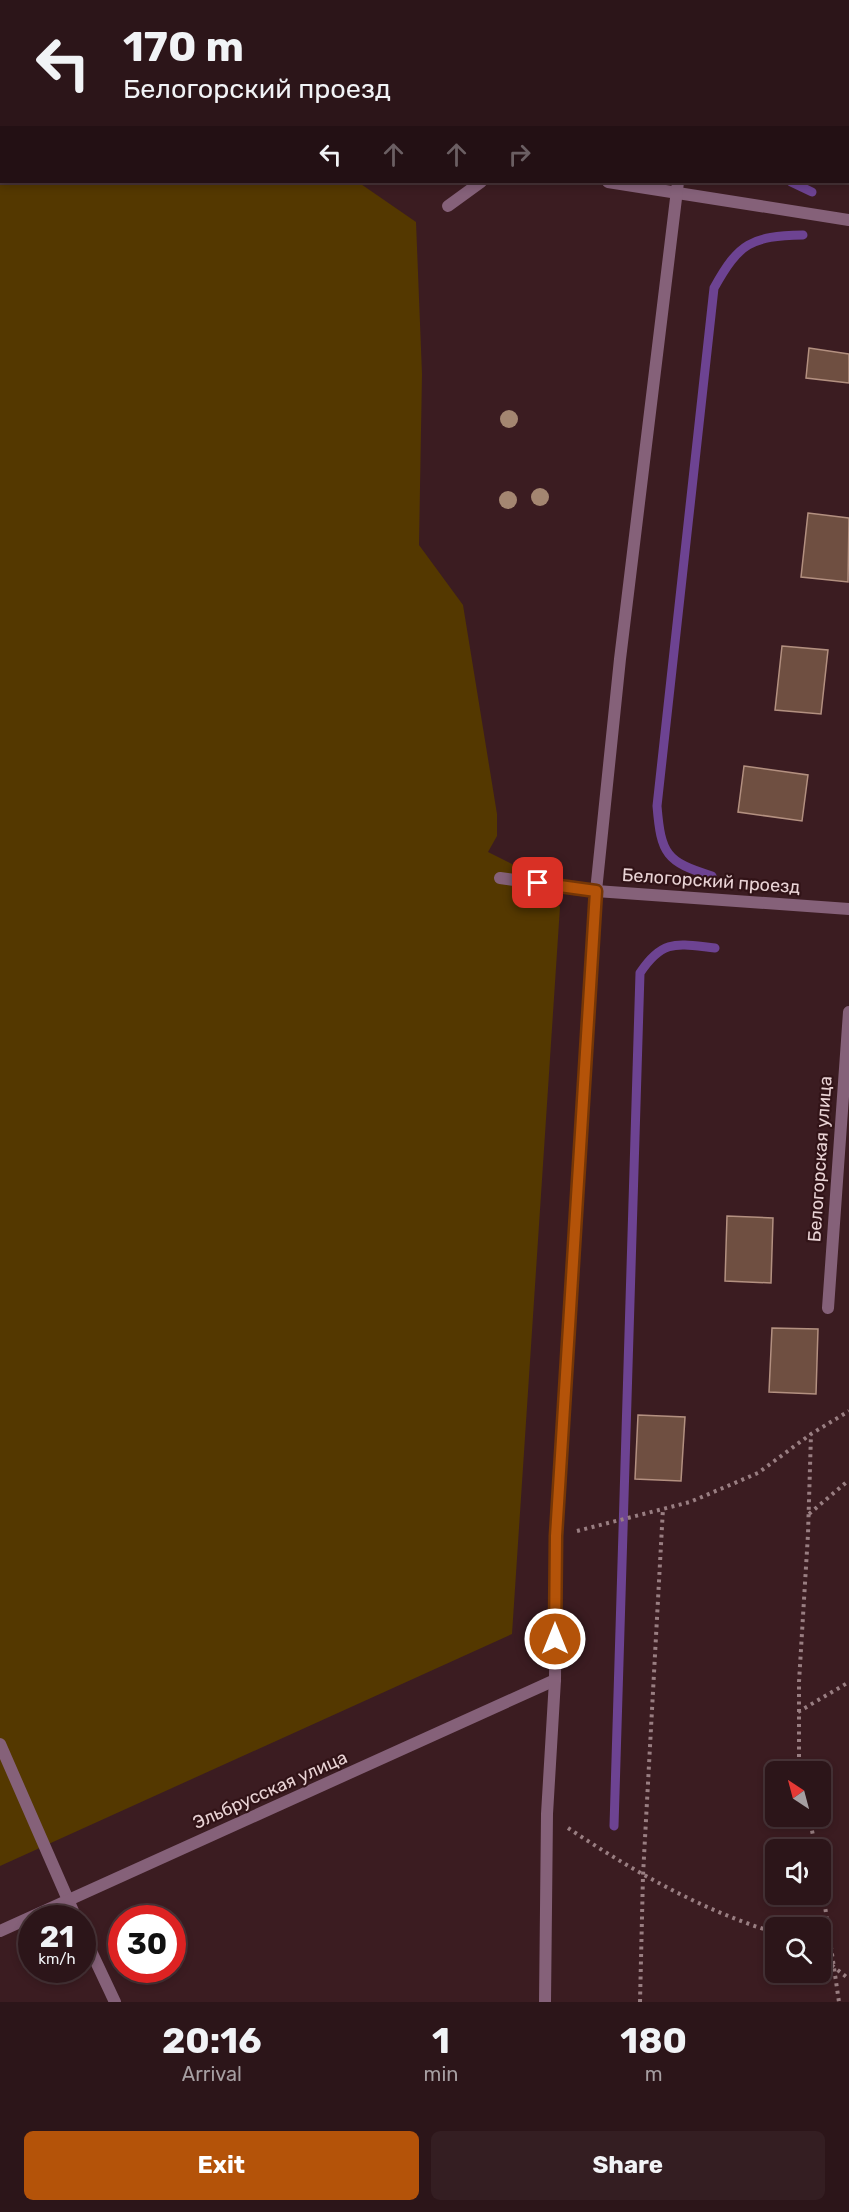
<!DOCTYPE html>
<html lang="en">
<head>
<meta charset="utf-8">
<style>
  body { margin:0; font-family:Rubik,sans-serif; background:#341e22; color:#f1f3f6; height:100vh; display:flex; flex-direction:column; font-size:22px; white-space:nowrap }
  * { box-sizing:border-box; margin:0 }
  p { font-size:20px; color:#a69fa2 }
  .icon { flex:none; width:33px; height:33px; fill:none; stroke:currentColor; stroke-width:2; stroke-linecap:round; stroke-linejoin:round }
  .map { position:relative; height:2002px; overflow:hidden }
  .panel { display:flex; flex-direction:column; background:#2c1519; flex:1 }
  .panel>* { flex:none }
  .top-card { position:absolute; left:0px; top:0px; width:849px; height:183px; box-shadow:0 3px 9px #0003,0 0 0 2px #483438; background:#2c1519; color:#f1f3f6; overflow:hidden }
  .needle { width:39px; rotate:324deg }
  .fabs { position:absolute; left:765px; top:1761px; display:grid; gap:12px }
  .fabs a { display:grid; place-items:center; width:66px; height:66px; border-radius:9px; background:#2c1519; box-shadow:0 3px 9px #0003,0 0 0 2px #483438; font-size:30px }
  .speed { position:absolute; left:18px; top:1905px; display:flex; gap:12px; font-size:30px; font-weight:700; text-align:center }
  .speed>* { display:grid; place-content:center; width:78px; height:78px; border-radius:50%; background:#2c1519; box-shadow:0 3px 9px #0003,0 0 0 2px #483438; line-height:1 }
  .speed small { font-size:15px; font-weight:400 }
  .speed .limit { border:9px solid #d22; background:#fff; color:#111 }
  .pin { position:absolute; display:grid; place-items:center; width:51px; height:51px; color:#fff; margin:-26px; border-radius:12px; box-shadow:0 3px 9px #0006 }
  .me { position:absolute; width:66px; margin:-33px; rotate:0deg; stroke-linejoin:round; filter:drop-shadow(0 0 4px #0008) }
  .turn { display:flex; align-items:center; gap:21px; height:126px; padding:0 24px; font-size:27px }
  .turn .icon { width:78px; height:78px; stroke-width:2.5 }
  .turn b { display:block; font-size:42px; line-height:51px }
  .lanes { display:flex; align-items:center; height:57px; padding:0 24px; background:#0003; justify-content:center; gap:30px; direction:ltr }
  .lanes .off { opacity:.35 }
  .eta { display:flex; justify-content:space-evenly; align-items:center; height:102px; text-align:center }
  .eta b { font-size:36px; font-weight:700; line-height:42px }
  .action { display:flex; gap:12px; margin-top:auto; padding:12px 24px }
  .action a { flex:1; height:69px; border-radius:9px; background:#b45309; color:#fff; font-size:24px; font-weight:700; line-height:69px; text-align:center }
  .action a+a { background:#341e22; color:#f1f3f6 }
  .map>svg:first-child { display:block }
  .green { fill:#543800 }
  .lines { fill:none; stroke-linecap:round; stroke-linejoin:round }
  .stream { stroke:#6d4392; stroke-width:9 }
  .building { fill:#6f4f41; stroke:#b39080; stroke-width:1.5 }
  .path { stroke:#997e82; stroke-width:4; stroke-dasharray:3 4.5; stroke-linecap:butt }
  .street { stroke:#856179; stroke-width:12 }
  .tree { fill:#a48671 }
  .route-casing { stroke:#753606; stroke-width:15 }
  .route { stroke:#b45309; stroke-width:10 }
  .labels { text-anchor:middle; stroke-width:4.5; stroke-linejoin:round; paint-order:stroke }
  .street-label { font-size:18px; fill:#e9d3d5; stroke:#311317 }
</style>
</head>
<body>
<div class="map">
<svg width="849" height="2002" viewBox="0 0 849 2002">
  <rect width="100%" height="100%" fill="#3b1c21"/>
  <polygon class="green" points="0,0 271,1 2,2 2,182 358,182 416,222 422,374 419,545 463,605 497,814 497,836 488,852 536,876 560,907 512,1634 0,1866"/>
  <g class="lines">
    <g class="stream">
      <polyline points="769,2 769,0"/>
      <polyline points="791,182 812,192"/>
      <path d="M 712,876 C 666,862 661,854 657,806 L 714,288 C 739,243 751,236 803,235"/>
      <path d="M 614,1826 L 640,973 C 663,938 678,944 715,948"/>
    </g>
  </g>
  <g class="building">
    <polygon points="809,348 849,354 849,383 806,378"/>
    <polygon points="808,513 849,518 848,582 801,577"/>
    <polygon points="782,646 828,650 821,714 775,710"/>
    <polygon points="744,766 808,775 802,821 738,812"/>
    <polygon points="727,1216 773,1218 771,1283 725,1281"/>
    <polygon points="772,1328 818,1329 816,1394 769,1392"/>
    <polygon points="638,1415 685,1417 681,1481 635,1479"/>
  </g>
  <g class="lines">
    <g class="path">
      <polyline points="809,1514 849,1480"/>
      <polyline points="577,1531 690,1502 758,1473 811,1434 849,1411"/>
      <polyline points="798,1712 849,1682"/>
      <polyline points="799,1772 799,1682 808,1534 811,1434"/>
      <polyline points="809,1816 816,1850"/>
      <path d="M 568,1828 C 633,1871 701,1910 776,1933"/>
      <polyline points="820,1872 839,2002"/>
      <polyline points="820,1956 849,1979"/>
      <polyline points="640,2002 643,1875 663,1508"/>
    </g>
    <g class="street">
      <polyline points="623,2 623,0"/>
      <polyline points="710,2 710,0"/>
      <polyline points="608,182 849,220"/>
      <polyline points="448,206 481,182"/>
      <polyline points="500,878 596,891 849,909"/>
      <polyline points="828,1308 849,1012"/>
      <polyline points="0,1744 76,1918"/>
      <polyline points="0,1931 555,1680"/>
      <polyline points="82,1932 115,2002"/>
      <polyline points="545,2002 547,1814 555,1680 556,1536 596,891 620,659 678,182"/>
    </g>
  </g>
  <g class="tree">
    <circle cx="509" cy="419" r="9"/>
    <circle cx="540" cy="497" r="9"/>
    <circle cx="508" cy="500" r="9"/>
  </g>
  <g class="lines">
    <g class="route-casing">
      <polyline id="route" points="538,883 596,891 556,1536 555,1639"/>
    </g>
    <use href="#route" class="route"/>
  </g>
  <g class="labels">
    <g class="street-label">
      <text transform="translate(711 881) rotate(4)" y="6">Белогорский проезд</text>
      <text transform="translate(820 1159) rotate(-86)" y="6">Белогорская улица</text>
      <text transform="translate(270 1790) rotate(-24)" y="6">Эльбрусская улица</text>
    </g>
  </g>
</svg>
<div class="fabs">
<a><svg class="needle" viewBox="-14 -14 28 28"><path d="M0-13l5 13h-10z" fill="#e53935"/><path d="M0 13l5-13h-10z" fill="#a69fa2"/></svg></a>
<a><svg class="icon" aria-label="sound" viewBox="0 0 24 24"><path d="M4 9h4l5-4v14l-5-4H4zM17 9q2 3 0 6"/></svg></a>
<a><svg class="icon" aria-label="search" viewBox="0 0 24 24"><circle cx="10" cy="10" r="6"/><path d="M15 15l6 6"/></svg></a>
</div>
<div class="speed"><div>21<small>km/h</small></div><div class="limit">30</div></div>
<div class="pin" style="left:538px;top:883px;background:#d93025"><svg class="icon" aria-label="arrive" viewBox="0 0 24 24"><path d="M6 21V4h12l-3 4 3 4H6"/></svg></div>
<svg class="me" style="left:555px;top:1639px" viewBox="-20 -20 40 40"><circle r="17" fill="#b45309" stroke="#fff" stroke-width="3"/><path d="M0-11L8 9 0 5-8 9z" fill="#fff"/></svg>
<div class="top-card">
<div class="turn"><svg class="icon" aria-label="left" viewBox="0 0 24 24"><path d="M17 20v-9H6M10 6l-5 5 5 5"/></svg><div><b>170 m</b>Белогорский проезд</div></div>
<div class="lanes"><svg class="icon" aria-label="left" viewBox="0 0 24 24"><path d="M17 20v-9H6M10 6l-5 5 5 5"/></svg><svg class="icon off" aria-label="ahead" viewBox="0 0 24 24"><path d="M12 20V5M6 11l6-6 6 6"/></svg><svg class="icon off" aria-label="ahead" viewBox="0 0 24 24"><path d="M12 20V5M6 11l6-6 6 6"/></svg><svg class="icon off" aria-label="right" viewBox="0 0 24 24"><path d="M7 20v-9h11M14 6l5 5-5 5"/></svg></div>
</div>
</div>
<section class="panel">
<div class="eta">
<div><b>20:16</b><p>Arrival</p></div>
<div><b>1</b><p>min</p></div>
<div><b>180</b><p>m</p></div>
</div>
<div class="action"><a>Exit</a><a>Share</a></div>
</section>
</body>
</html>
